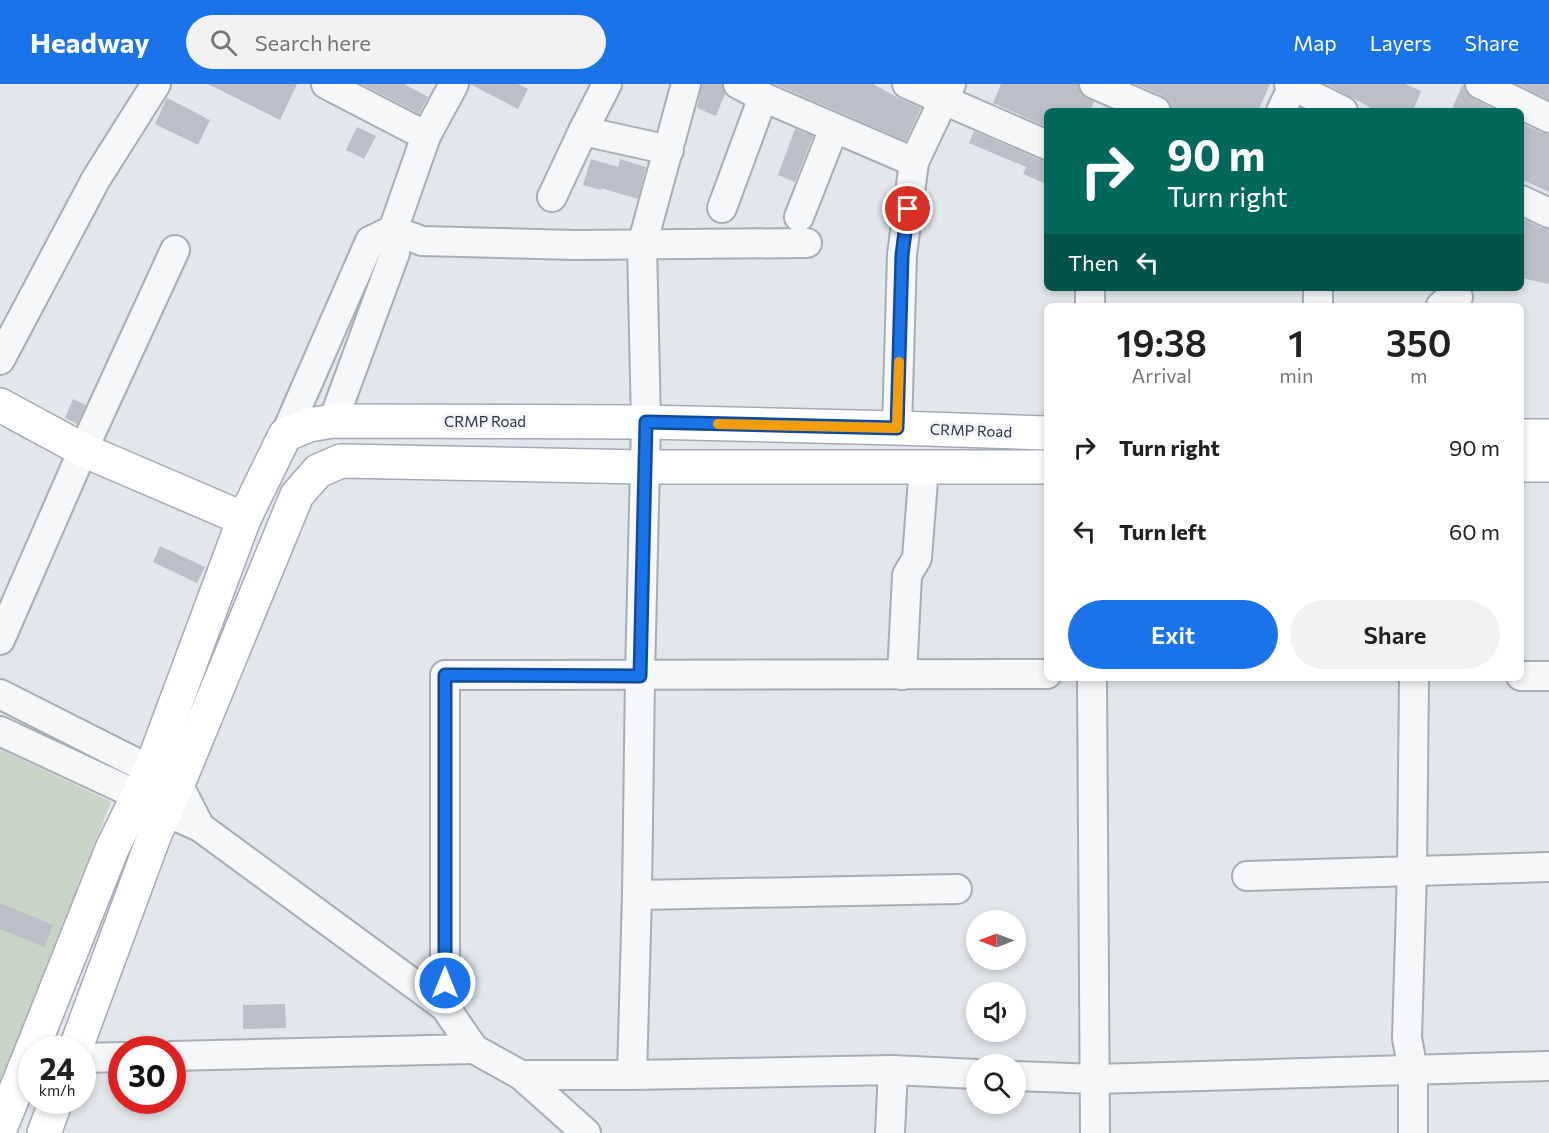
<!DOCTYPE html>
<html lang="en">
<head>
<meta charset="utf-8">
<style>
  body { margin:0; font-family:Commissioner,sans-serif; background:#f2f2f2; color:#202124; height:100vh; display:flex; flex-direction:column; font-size:22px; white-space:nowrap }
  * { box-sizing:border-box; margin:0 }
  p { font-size:20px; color:#757577 }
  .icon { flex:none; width:33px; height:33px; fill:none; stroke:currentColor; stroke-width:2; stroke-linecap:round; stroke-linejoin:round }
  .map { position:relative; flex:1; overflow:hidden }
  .drawer { position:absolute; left:1044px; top:219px; width:480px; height:378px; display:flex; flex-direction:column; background:#fff; border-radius:9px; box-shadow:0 3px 9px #0003 }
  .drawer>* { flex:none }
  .guide { position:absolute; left:1044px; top:24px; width:480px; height:183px; border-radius:9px; box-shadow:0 3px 9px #0003; background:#00695c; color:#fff; overflow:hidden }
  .needle { width:39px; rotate:270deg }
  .controls { position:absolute; left:966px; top:826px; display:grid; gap:12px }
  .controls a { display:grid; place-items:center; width:60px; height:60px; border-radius:50%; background:#fff; box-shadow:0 3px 9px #0003; font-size:30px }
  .speed { position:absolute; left:18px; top:952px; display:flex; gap:12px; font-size:30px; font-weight:700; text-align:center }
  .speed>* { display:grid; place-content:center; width:78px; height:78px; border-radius:50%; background:#fff; box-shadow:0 3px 9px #0003; line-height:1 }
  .speed small { font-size:15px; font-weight:400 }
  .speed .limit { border:9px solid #d22; background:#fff; color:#111 }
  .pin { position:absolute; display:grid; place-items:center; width:51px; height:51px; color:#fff; margin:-26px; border:3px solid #fff; border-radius:50%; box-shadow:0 2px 6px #0007 }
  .me { position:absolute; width:66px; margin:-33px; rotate:0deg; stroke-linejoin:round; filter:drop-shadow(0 0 4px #0008) }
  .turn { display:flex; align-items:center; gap:21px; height:126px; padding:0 24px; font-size:27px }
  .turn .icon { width:78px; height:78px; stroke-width:2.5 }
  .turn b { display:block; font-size:42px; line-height:51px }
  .then { display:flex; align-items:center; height:57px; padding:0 24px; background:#0003; gap:12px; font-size:22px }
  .eta { display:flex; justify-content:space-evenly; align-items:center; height:102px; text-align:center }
  .eta b { font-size:36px; font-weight:600; line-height:42px }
  .cta { display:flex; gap:12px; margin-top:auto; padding:12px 24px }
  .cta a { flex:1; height:69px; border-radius:36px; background:#1a73e8; color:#fff; font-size:24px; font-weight:600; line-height:69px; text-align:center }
  .cta a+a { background:#f2f2f2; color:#202124 }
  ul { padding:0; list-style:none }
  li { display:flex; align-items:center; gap:18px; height:84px; padding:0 24px }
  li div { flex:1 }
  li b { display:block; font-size:22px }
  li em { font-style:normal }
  header { display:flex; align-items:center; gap:36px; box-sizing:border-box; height:84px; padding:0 30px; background:#1a73e8; color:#fff }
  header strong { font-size:28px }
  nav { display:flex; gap:33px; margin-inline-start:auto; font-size:21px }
  .search { width:420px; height:54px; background:#f2f2f2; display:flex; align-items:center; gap:15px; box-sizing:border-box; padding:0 21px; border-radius:33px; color:#757577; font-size:22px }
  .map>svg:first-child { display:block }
  .green { fill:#c8d4c5 }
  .building { fill:#bbbfc7 }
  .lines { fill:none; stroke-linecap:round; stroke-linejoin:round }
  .minor-casing { stroke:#a8adb5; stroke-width:32 }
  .major-casing { stroke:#a3aab6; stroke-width:36 }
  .minor { stroke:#f6f7f9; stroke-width:28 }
  .major { stroke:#fff; stroke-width:33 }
  .route-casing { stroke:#114b97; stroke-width:15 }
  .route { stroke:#1a73e8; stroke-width:10 }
  .slow { stroke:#f59e0b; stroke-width:10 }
  .labels { text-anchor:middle; stroke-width:6; stroke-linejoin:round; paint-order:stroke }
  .street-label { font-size:15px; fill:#2c3342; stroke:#f3f5f8 }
</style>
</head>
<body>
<header>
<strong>Headway</strong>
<div class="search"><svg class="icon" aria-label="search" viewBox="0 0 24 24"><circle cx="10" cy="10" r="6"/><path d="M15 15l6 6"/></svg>Search here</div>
<nav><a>Map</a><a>Layers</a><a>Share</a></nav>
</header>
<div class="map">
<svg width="1549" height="1049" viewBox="0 0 1549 1049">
  <rect width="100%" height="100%" fill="#e3e6eb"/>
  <polygon class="green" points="0,665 111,718 0,999"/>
  <g class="building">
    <polygon points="208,0 297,0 280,36"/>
    <polygon points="362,0 404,0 428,13 419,30"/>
    <polygon points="470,0 518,0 528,5 518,25"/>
    <polygon points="702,0 722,0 725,10 716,32 697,24"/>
    <polygon points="775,0 873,0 900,15 921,24 906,57"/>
    <polygon points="1001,0 1078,0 1081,10 1094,18 1090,27 1047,27 1047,43 993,19"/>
    <polygon points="1135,0 1270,0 1258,27 1172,27 1170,18 1163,12"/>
    <polygon points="1326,0 1405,0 1421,7 1413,27 1377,27"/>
    <polygon points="1463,0 1466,9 1472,14 1497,27 1451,27"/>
    <polygon points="1517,0 1549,0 1549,16"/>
    <polygon points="167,14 210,36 198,61 155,40"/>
    <polygon points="1521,39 1542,49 1549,50 1549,108 1521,95"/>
    <polygon points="357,43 376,52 364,75 346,66"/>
    <polygon points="795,45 813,52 795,98 778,91"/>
    <polygon points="974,47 1040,76 1047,77 1047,100 1023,90 1026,83 969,59"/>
    <polygon points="591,75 618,83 620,75 646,83 638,115 601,104 601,106 583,101"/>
    <polygon points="1521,134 1542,144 1549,145 1549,200 1521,194"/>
    <polygon points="73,315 86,321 77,340 65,334"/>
    <polygon points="160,462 205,483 197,499 153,478"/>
    <polygon points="0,819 53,841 44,863 0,845"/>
    <polygon points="285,920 286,944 243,945 243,921"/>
  </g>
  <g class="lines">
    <g class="minor-casing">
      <g id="minor">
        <polyline points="326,0 426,52"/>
        <polyline points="738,0 763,13 914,78 951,0"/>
        <polyline points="907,0 1047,61"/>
        <polyline points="1094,0 1156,27"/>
        <polyline points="1289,0 1343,27"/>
        <polyline points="1480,0 1549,34"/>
        <polyline points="1281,27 1294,0"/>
        <polyline points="583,47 669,66"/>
        <polyline points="552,113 583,47 607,0"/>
        <polyline points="1521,116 1549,129"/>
        <polyline points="722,124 763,13"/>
        <polyline points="799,133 834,44"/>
        <polyline points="1090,222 1090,204"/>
        <polyline points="1318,222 1318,204"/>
        <polyline points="1441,222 1448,216 1458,213"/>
        <polyline points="0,276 96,95 156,0"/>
        <polyline points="333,337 395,169 393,146 426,52 454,0"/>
        <polyline points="897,344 902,171 914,78"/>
        <polyline points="285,351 370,157 393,146 422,157 576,161 807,159"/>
        <polyline points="0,556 83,366 175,166"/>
        <polyline points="902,591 907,491 917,474 924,383"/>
        <polyline points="1521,592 1549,592"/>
        <polyline points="1092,594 1095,1049"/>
        <polyline points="0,610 178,700 200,743 166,728 137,711 0,647"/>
        <polyline points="200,743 445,923 474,965 521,991 586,1049"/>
        <polyline points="1247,792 1549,783"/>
        <polyline points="637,811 957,805"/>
        <polyline points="445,923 445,591 1047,590"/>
        <polyline points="172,972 474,965"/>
        <polyline points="82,974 122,973"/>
        <polyline points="521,991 632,991 893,986 976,990"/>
        <polyline points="632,991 637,811 640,592 646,338 642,161 686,0"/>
        <polyline points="1016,992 1096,995 1547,982"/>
        <polyline points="890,1049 893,986"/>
        <polyline points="1413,1049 1413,986 1407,954 1412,787 1414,594"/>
      </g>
    </g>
    <g class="major-casing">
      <g id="major">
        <polyline points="0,321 83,366 244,435"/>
        <polyline points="1521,352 1549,352"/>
        <polyline points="1521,381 1549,381"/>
        <polyline points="32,966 112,765 151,685 244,435 285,351 309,341 333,337 646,338 897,344 1047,349"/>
        <polyline points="75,966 155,750 178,700 297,411 318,387 341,377 644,383 1047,383"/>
        <polyline points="0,1045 32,966"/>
        <polyline points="44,1049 56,1017"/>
      </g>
    </g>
    <use href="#minor" class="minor"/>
    <use href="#major" class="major"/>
  </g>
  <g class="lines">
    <g class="route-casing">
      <polyline id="route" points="445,899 445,591 640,592 646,338 897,344 902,171 908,125"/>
    </g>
    <use href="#route" class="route"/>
    <polyline class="slow" points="718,340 897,344 899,278"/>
  </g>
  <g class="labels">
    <g class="street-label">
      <text x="485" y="343">CRMP Road</text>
      <text transform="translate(971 347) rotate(2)" y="5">CRMP Road</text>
    </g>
  </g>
</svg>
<div class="controls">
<a><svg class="needle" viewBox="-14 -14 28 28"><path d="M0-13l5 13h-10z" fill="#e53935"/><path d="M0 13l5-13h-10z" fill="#757577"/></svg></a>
<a><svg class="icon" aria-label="sound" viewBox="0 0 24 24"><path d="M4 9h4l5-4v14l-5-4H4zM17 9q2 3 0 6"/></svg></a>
<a><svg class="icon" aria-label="search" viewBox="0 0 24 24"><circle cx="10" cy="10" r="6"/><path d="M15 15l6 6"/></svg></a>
</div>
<div class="speed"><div>24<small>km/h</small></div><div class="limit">30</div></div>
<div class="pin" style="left:908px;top:125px;background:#d93025"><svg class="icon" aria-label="arrive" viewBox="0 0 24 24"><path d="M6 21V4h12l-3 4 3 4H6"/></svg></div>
<svg class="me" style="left:445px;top:899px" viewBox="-20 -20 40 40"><circle r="17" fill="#1a73e8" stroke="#fff" stroke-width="3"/><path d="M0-11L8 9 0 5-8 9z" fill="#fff"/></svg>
<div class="guide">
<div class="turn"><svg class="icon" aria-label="right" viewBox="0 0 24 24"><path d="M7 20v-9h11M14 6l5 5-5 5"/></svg><div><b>90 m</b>Turn right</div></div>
<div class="then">Then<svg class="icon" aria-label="left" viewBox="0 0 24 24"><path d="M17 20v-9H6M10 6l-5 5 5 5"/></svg></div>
</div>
<section class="drawer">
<div class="eta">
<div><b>19:38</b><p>Arrival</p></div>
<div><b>1</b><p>min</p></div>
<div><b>350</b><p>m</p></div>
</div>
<ul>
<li><svg class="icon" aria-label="right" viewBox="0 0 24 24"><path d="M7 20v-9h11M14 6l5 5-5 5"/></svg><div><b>Turn right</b></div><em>90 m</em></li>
<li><svg class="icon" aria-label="left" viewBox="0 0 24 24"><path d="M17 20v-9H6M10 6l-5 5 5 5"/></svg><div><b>Turn left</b></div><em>60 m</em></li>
</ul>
<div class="cta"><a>Exit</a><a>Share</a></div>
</section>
</div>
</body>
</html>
